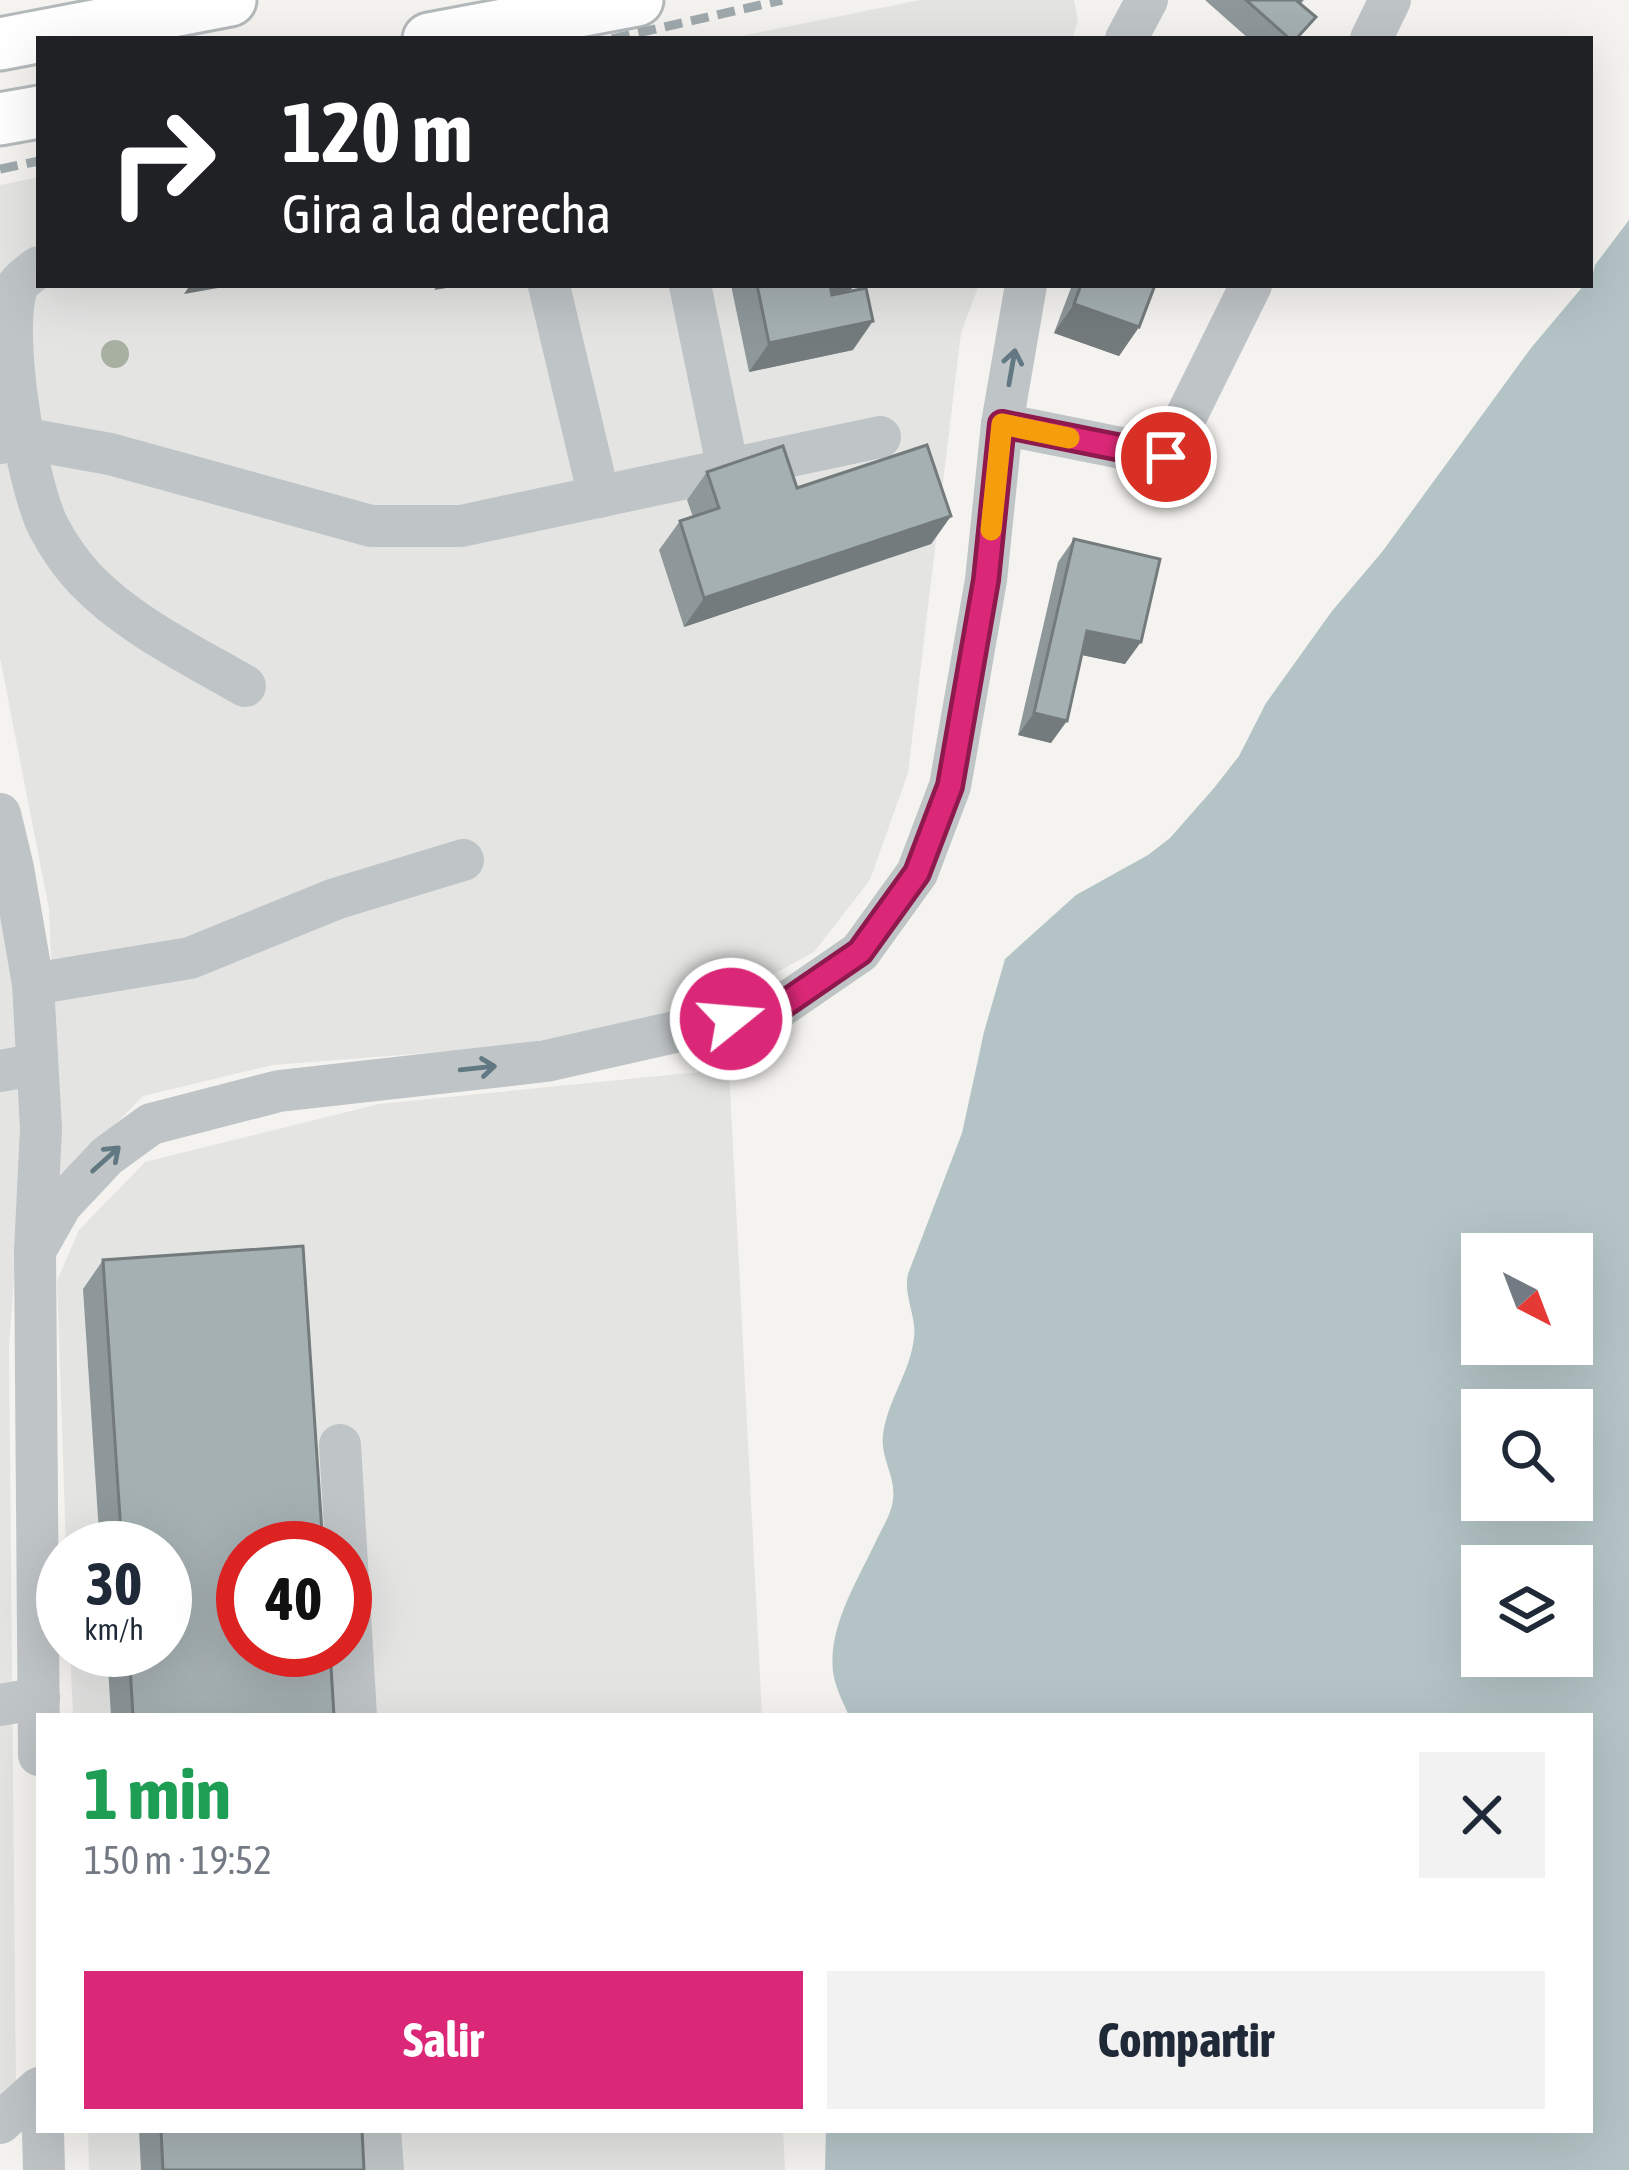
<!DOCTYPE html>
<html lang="es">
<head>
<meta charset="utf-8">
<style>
  body { margin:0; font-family:"Asap Condensed",sans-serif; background:#f2f2f3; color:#1f2937; height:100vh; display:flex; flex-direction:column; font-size:45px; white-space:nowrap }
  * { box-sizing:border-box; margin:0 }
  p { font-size:39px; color:#747a83 }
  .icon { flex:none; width:66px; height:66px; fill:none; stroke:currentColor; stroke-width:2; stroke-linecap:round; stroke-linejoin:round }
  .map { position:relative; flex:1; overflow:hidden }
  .drawer { position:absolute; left:36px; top:1713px; width:1557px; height:420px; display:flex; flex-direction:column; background:#fff; border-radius:0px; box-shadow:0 12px 48px #0002 }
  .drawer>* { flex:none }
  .banner { position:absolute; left:36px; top:36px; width:1557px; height:252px; border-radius:0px; box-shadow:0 12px 48px #0002; background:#202124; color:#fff; overflow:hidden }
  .needle { width:78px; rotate:138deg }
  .controls { position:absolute; left:1461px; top:1233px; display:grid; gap:24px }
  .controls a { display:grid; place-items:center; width:132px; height:132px; border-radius:0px; background:#fff; box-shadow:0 12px 48px #0002; font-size:60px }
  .speed { position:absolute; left:36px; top:1521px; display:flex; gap:24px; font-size:60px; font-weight:700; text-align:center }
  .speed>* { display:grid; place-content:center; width:156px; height:156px; border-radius:50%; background:#fff; box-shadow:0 12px 48px #0002; line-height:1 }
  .speed small { font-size:30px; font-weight:400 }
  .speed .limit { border:18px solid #d22; background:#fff; color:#111 }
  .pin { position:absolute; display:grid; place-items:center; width:102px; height:102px; color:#fff; margin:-51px; border:6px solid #fff; border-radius:50%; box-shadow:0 3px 12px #0007 }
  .me { position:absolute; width:132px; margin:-66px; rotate:73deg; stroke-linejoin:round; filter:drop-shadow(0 0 9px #0008) }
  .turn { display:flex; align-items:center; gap:42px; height:252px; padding:0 48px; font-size:54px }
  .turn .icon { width:156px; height:156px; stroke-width:2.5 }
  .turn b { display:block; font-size:84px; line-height:102px }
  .round { display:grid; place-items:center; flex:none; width:126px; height:126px; border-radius:0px; background:#f2f2f3 }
  .headline { display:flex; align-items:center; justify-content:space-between; height:204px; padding:0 48px }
  h1 { font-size:72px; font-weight:700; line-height:90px; color:#1e9e55 }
  .button { display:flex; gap:24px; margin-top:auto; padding:24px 48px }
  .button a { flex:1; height:138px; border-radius:0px; background:#db2777; color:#fff; font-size:48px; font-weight:700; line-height:138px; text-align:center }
  .button a+a { background:#f2f2f3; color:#1f2937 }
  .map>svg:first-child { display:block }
  .built { fill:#e4e5e3; fill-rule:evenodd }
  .water { fill:#b4c4c6; fill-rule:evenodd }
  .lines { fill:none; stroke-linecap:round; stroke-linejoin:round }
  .major-casing { stroke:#b4b9bc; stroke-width:57 }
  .minor { stroke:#bfc4c6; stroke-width:42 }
  .major { stroke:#fff; stroke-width:51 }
  .rail { stroke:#9fa8ac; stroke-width:9; stroke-dasharray:18 9; stroke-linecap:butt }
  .tree { fill:#a8b0a1 }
  .wall { fill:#8e979a }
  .shaded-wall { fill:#747b7d }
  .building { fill:#a5b0b3; stroke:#747b7d; stroke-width:3 }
  .oneway { stroke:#627882 }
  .route-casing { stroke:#8e194d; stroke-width:30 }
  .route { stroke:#db2777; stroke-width:21 }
  .slow { stroke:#f59e0b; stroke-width:21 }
</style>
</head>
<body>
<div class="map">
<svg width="1629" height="2170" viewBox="0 0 1629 2170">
  <rect width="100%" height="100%" fill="#f4f3ef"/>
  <g class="built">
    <polygon points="920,0 1074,0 1078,21 1072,39 726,39"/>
    <polygon points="39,177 39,285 979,285 961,333 908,773 870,880 814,952 709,1009 505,1047 273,1065 143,1096 60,1182 49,909 0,658 0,185"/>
    <polygon points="0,821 27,1104 9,1347 16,2089 0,2104"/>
    <path d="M 729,1069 L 762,1716 L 73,1716 L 70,1650 L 165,1650 L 165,1548 L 66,1548 L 57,1281 L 79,1230 L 145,1162 L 379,1104 ZM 243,1548 L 345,1548 L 345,1650 L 243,1650 Z"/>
    <polygon points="88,2130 783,2130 785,2170 89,2170"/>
  </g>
  <path class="water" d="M 1629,220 L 1629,2170 L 825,2170 L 826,2130 L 1590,2130 L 1590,1716 L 849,1716 C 843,1702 835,1687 833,1672 C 828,1626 857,1582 876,1541 C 882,1528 892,1513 893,1499 C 896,1476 880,1458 883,1435 C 887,1401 910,1373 914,1338 C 917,1317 903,1296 908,1274 L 962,1133 L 984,1032 L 1005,959 L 1076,895 L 1148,855 L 1170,838 L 1214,788 L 1239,756 L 1266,703 L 1332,611 L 1382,552 L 1531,348 L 1584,285 L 1590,285 L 1595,265 ZM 1482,1254 L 1572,1254 L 1572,1344 L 1482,1344 ZM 1482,1410 L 1572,1410 L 1572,1500 L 1482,1500 ZM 1482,1566 L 1572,1566 L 1572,1656 L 1482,1656 Z"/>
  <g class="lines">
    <g class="major-casing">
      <g id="major">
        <polyline points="429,39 637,0"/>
        <polyline points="0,44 230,0"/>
        <polyline points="0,119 39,112"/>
      </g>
    </g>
    <g class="minor">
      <polyline points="1126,39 1147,0"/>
      <polyline points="1371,39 1390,0"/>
      <path d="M 39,267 C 32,272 23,278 18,285 C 0,330 26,480 48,526 C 58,545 70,563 85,579 C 129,625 190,654 245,686"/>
      <polyline points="690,285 728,470"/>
      <polyline points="549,286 599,497"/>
      <polyline points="1002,424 1166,457 1251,285"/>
      <polyline points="0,443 21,438 110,454 371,526 461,526 880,437"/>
      <polyline points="0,814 13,868 33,984 41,1129 35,1251 39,1755"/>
      <polyline points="33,984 190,958 335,899 463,860"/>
      <polyline points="0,1071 37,1064"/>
      <polyline points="35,1251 61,1205 107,1156 151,1124 279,1091 546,1061 777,1009 860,952 917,873 950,786 986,580 1002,424 1026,285"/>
      <polyline points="340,1445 356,1716"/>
      <polyline points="0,1705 39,1698"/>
      <polyline points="0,2123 39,2088"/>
      <polyline points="43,2130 44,2170"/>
      <polyline points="380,2130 383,2170"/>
    </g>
    <use href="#major" class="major"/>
    <g class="rail">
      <polyline points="612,39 782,0"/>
      <polyline points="0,169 39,161"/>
    </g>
  </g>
  <circle class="tree" cx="115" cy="354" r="14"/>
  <g class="wall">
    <polygon points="1205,0 1304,0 1301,4 1300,39 1249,39"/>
    <polygon points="731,285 854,285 850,291 853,350 749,372"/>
    <polygon points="1072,285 1155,285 1139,327 1119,356 1054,333"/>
    <polygon points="707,472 797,488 951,516 931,544 684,627 659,550 680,521 693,517 687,500"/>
    <polygon points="1074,539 1125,664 1082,655 1051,743 1018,735 1058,562"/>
    <polygon points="103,1260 334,1716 111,1716 107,1650 165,1650 165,1548 100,1548 83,1289"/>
    <polygon points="139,2130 362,2130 364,2170 141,2170"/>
  </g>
  <g class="shaded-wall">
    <polygon points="190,285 235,285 184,294"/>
    <polygon points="438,285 465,285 434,290"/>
    <polygon points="817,285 854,285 850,291 807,300"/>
    <polygon points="1074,304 1139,327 1119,356 1054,333"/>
    <polygon points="873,321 853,350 749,372 769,343"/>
    <polygon points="951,516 931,544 684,627 704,598"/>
    <polygon points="1087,631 1141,642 1125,664 1072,653"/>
    <polygon points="1034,713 1067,721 1051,743 1018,735"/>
  </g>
  <g class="building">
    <polygon points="1246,0 1300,0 1298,2 1316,17 1296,39 1290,39"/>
    <polygon points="757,285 830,285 832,295 866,288 873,321 769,343"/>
    <polygon points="1081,285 1155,285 1139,327 1074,304"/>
    <polygon points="927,445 951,516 704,598 680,521 719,508 707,472 783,446 797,488"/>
    <polygon points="1074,539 1160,559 1141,642 1087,631 1067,721 1034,713"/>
    <polygon points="303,1246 323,1548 243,1548 243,1650 330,1650 334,1716 133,1716 129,1650 165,1650 165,1548 122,1548 103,1260"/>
    <polygon points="161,2130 362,2130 364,2170 163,2170"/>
  </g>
  <defs><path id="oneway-shaft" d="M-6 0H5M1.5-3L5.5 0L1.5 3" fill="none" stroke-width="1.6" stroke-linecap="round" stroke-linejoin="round" transform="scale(3)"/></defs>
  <g class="oneway">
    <use href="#oneway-shaft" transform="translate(1012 367) rotate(-80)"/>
    <use href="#oneway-shaft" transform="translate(478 1068) rotate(-6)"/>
    <use href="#oneway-shaft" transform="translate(106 1159) rotate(-42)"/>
  </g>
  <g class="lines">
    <g class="route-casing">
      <polyline id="route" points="731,1019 777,1009 860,952 917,873 950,786 986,580 1002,424 1166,457"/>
    </g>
    <use href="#route" class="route"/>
    <polyline class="slow" points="991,530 1002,424 1069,438"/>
  </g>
</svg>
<div class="controls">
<a><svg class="needle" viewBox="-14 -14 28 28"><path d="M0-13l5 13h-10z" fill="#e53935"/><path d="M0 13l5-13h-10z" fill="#747a83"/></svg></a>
<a><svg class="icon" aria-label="search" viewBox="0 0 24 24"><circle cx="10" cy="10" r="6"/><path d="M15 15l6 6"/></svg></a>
<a><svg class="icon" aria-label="layers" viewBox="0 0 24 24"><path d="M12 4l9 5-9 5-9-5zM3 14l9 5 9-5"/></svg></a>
</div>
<div class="speed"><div>30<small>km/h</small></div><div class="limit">40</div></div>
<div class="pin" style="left:1166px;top:457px;background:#d93025"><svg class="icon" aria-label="arrive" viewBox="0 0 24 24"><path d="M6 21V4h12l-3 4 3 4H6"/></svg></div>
<svg class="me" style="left:731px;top:1019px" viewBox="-20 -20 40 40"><circle r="17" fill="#db2777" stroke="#fff" stroke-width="3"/><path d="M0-11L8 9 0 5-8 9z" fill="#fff"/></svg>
<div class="banner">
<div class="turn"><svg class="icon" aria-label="right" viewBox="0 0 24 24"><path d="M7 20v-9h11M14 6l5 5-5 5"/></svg><div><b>120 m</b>Gira a la derecha</div></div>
</div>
<section class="drawer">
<div class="headline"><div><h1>1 min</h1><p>150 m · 19:52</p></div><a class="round"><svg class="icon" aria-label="close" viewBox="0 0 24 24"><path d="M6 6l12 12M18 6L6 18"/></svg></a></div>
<div class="button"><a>Salir</a><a>Compartir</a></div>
</section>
</div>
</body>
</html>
